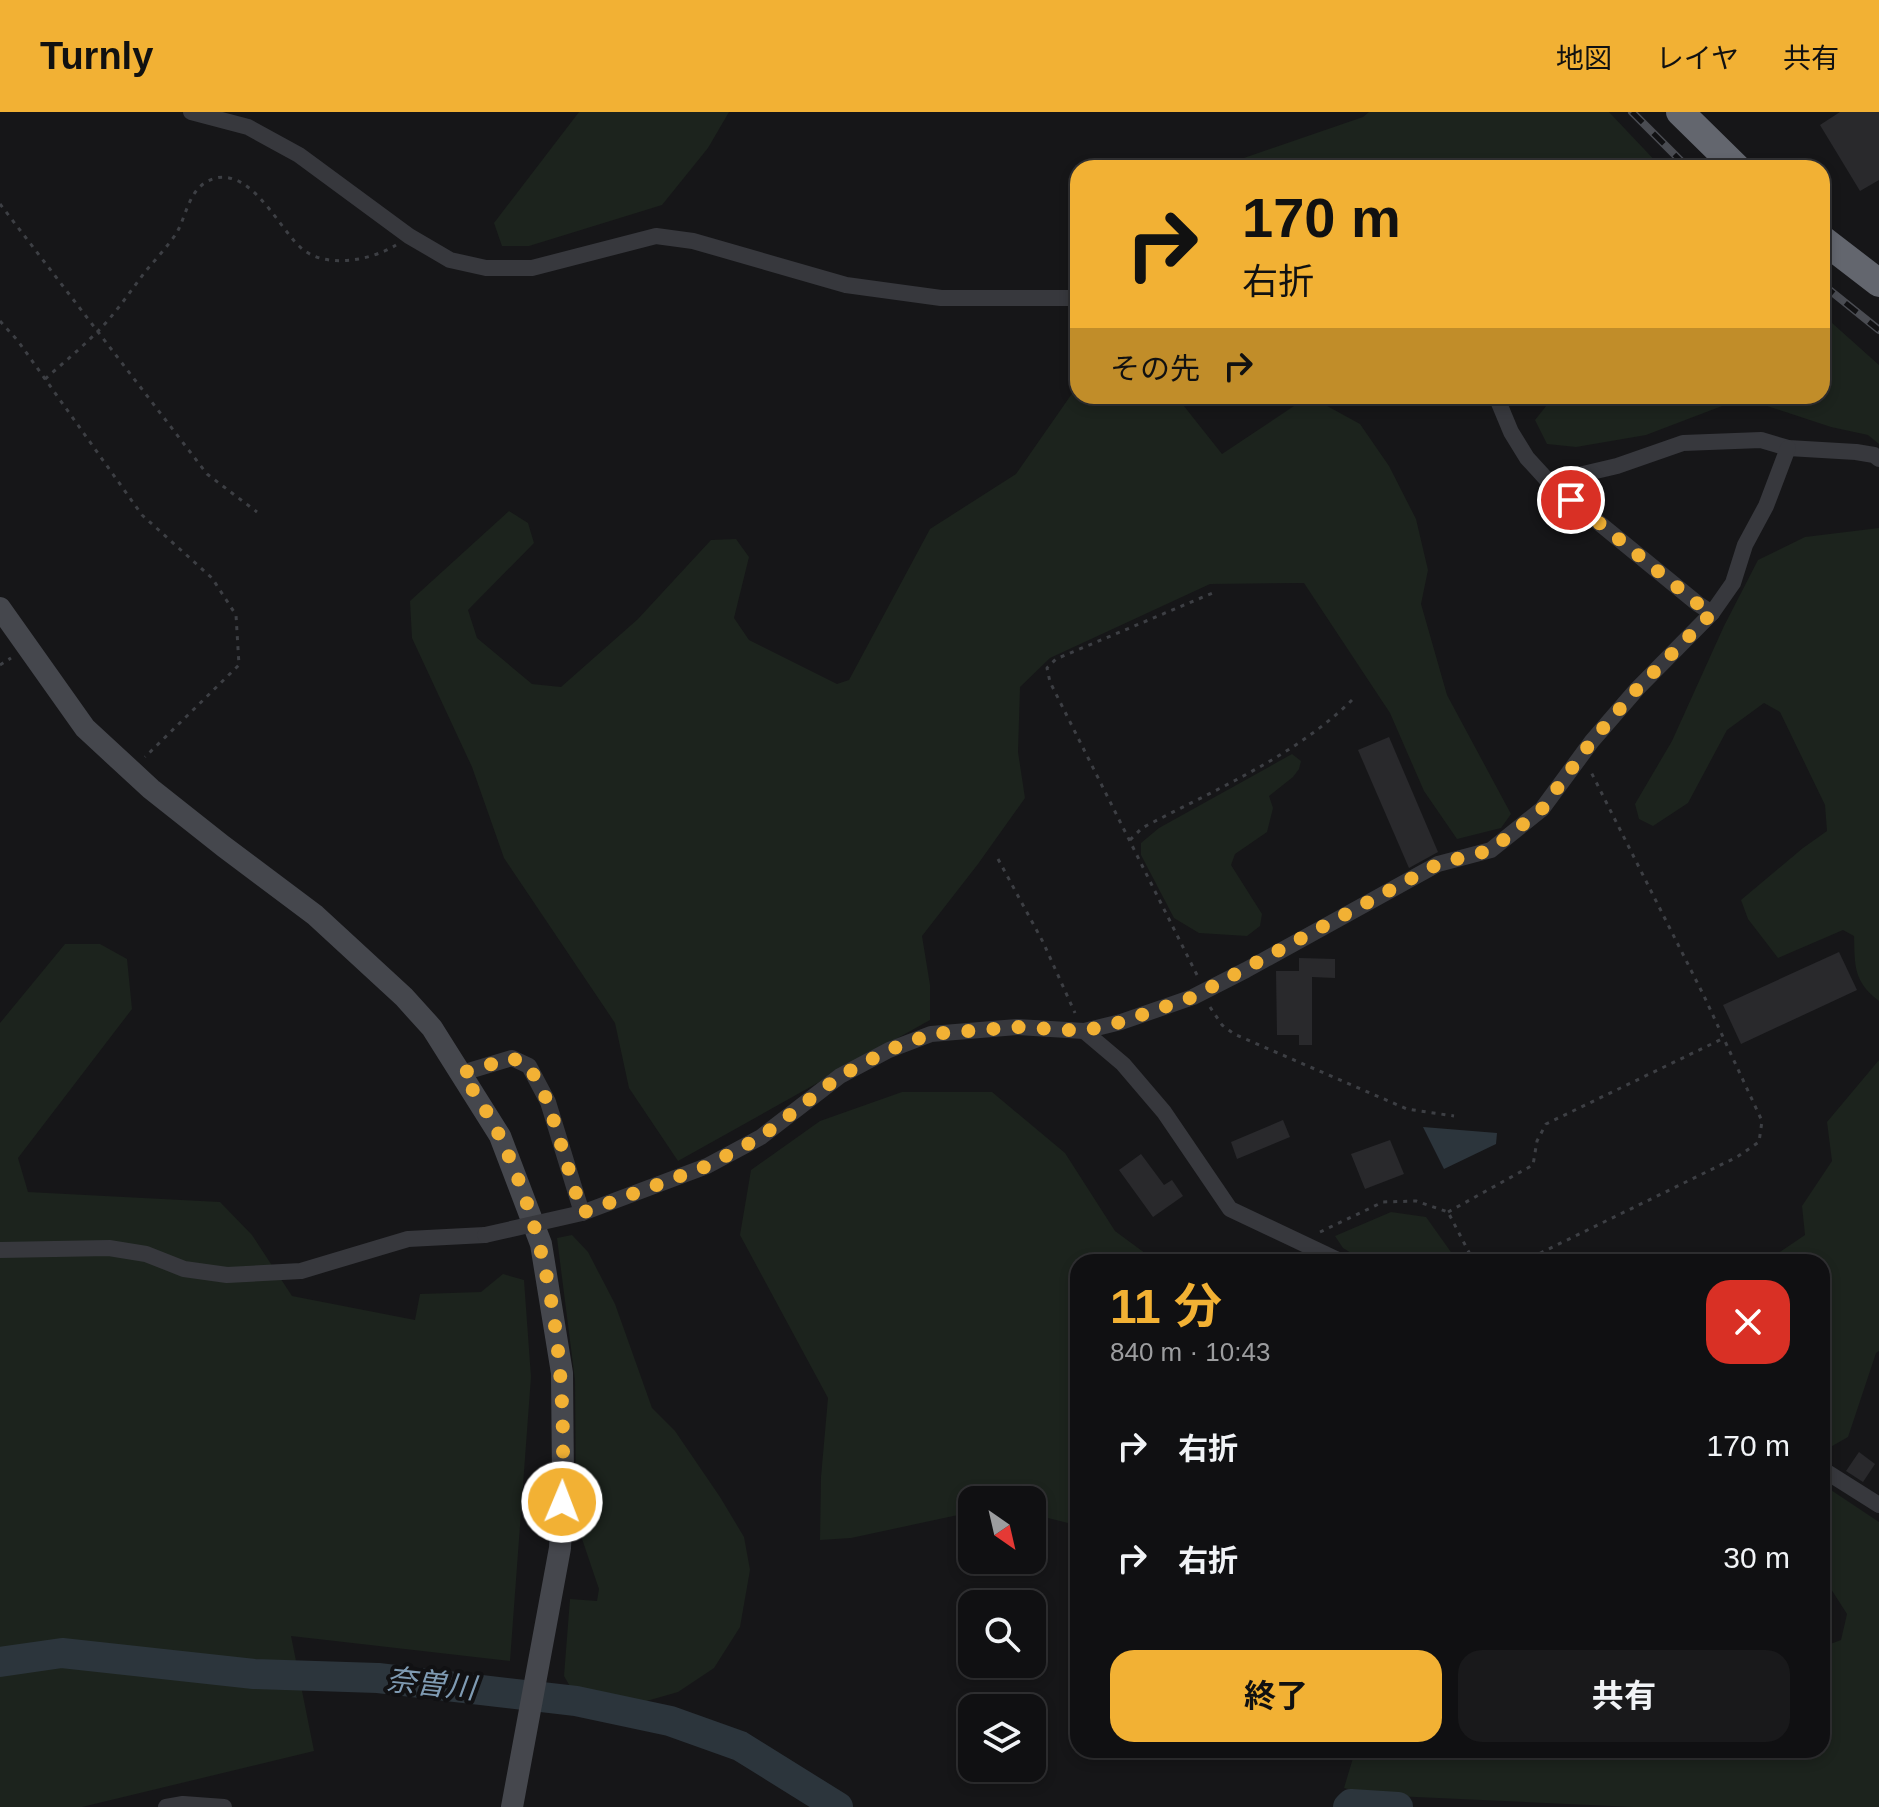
<!DOCTYPE html>
<html lang="ja">
<head>
<meta charset="utf-8">
<style>
  body { margin:0; font-family:Arial,"Noto Sans JP",sans-serif; background:#19191b; color:#f1f3f6; height:100vh; display:flex; flex-direction:column; font-size:30px; white-space:nowrap }
  * { box-sizing:border-box; margin:0 }
  p { font-size:26px; color:#9c9d9f }
  .icon { flex:none; width:44px; height:44px; fill:none; stroke:currentColor; stroke-width:2; stroke-linecap:round; stroke-linejoin:round }
  .map { position:relative; flex:1; overflow:hidden }
  .sheet { position:absolute; left:1070px; top:1142px; width:760px; height:504px; display:flex; flex-direction:column; background:#101012; border-radius:24px; box-shadow:0 4px 12px #0003,0 0 0 2px #303032 }
  .sheet>* { flex:none }
  .top-card { position:absolute; left:1070px; top:48px; width:760px; height:244px; border-radius:24px; box-shadow:0 4px 12px #0003,0 0 0 2px #303032; background:#f2b134; color:#111; overflow:hidden }
  .needle { width:52px; rotate:146deg }
  .tools { position:absolute; left:958px; top:1374px; display:grid; gap:16px }
  .tools a { display:grid; place-items:center; width:88px; height:88px; border-radius:16px; background:#101012; box-shadow:0 4px 12px #0003,0 0 0 2px #303032; font-size:40px }
  .pin { position:absolute; display:grid; place-items:center; width:68px; height:68px; color:#fff; margin:-34px; border:4px solid #fff; border-radius:50%; box-shadow:0 2px 8px #0007 }
  .me { position:absolute; width:88px; margin:-44px; rotate:1deg; stroke-linejoin:round; filter:drop-shadow(0 0 6px #0008) }
  .turn { display:flex; align-items:center; gap:28px; height:168px; padding:0 40px; font-size:36px }
  .turn .icon { width:104px; height:104px; stroke-width:2.5 }
  .turn b { display:block; font-size:56px; line-height:68px }
  .then { display:flex; align-items:center; height:76px; padding:0 40px; background:#0003; gap:16px; font-size:30px }
  .round { display:grid; place-items:center; flex:none; width:84px; height:84px; border-radius:24px; background:#19191b }
  .overview { display:flex; align-items:center; justify-content:space-between; height:136px; padding:0 40px }
  h1 { font-size:48px; font-weight:700; line-height:60px; color:#f2b134 }
  .primary-button { display:flex; gap:16px; margin-top:auto; padding:16px 40px }
  .primary-button a { flex:1; height:92px; border-radius:24px; background:#f2b134; color:#111; font-size:32px; font-weight:700; line-height:92px; text-align:center }
  .primary-button a+a { background:#19191b; color:#f1f3f6 }
  ul { padding:0; list-style:none }
  li { display:flex; align-items:center; gap:24px; height:112px; padding:0 40px }
  li div { flex:1 }
  li b { display:block; font-size:30px }
  li em { font-style:normal }
  header { display:flex; align-items:center; gap:48px; box-sizing:border-box; height:112px; padding:0 40px; background:#f2b134; color:#111 }
  header strong { font-size:38px }
  nav { display:flex; gap:44px; margin-inline-start:auto; font-size:28px }
  .map>svg:first-child { display:block }
  .green { fill:#1c231d }
  .water { fill:#2c353c }
  .lines { fill:none; stroke-linecap:round; stroke-linejoin:round }
  .river { stroke:#2c353c; stroke-width:30 }
  .building { fill:#29292c }
  .path { stroke:#3d3f44; stroke-width:3; stroke-dasharray:4 6; stroke-linecap:butt }
  .street { stroke:#37383d; stroke-width:16 }
  .secondary { stroke:#45474d; stroke-width:22 }
  .highway { stroke:#63666e; stroke-width:28 }
  .rail-casing { stroke:#4a4c52; stroke-width:8 }
  .rail { stroke:#111113; stroke-width:5; stroke-dasharray:15; stroke-linecap:butt }
  .street-bridge { stroke:#37383d; stroke-width:16 }
  .route { stroke:#f2b134; stroke-width:14; stroke-dasharray:0 25.2 }
  .labels { text-anchor:middle; stroke-width:8; stroke-linejoin:round; paint-order:stroke }
  .water-label { font-size:30px; font-style:italic; fill:#7f9bb3; stroke:#111113 }
</style>
</head>
<body>
<header>
<strong>Turnly</strong>
<nav><a>地図</a><a>レイヤ</a><a>共有</a></nav>
</header>
<div class="map">
<svg width="1879" height="1695" viewBox="0 0 1879 1695">
  <rect width="100%" height="100%" fill="#161618"/>
  <g class="green">
    <polygon points="579,0 729,0 708,36 662,93 529,134 502,134 494,111"/>
    <polygon points="1369,0 1609,0 1662,56 1215,56 1363,5"/>
    <polygon points="1822,202 1879,253 1879,332 1868,323 1831,315 1743,286 1646,323 1576,335 1547,332 1535,308 1554,284 1822,284"/>
    <polygon points="1078,273 1078,284 1176,284 1222,342 1309,284 1360,312 1389,354 1416,407 1428,458 1421,492 1447,583 1511,702 1501,716 1457,727 1424,679 1390,601 1304,471 1210,472 1050,546 1020,575 1018,640 1025,686 978,752 922,824 930,873 930,908 678,1049 629,976 615,911 504,746 472,655 412,526 410,489 509,399 528,411 534,431 468,498 477,526 532,572 561,575 638,507 711,428 736,427 749,445 734,506 749,528 837,572 849,568 930,417 1016,362"/>
    <path d="M 1879,416 L 1879,889 C 1853,869 1855,854 1854,824 L 1843,818 L 1778,846 L 1748,807 L 1741,788 L 1803,736 L 1827,719 L 1825,693 L 1780,600 L 1764,591 L 1727,618 L 1688,691 L 1653,714 L 1639,707 L 1635,692 L 1672,629 L 1724,514 L 1758,448 L 1805,425 Z"/>
    <polygon points="1292,642 1301,649 1299,657 1293,665 1269,684 1273,696 1267,720 1235,742 1231,753 1262,802 1260,814 1247,824 1199,821 1174,806 1141,743 1141,731 1159,716"/>
    <polygon points="65,832 100,832 127,847 132,897 18,1046 28,1080 220,1090 252,1123 292,1184 415,1208 420,1182 481,1180 503,1162 524,1168 531,1265 510,1549 291,1524 314,1639 82,1695 0,1695 0,911"/>
    <polygon points="1879,948 1879,1239 1876,1241 1848,1325 1827,1337 1822,1335 1822,1150 1765,1150 1805,1123 1802,1094 1832,1049 1827,1010"/>
    <polygon points="902,980 992,980 1065,1041 1115,1119 1157,1150 1078,1150 1078,1411 1068,1411 1032,1402 1032,1388 972,1388 972,1400 851,1426 820,1428 821,1365 828,1286 740,1123 751,1058 820,1009"/>
    <polygon points="1391,1100 1426,1105 1458,1150 1366,1150 1343,1136 1335,1124"/>
    <polygon points="572,1123 588,1140 615,1192 652,1296 675,1319 720,1385 744,1425 750,1458 740,1515 714,1556 678,1580 636,1592 571,1576 564,1564 570,1487 597,1489 599,1477 580,1421 576,1398 575,1268 557,1126"/>
    <polygon points="1822,1372 1879,1410 1879,1695 1633,1695 1372,1683 1344,1676 1353,1646 1373,1638 1822,1638 1822,1535 1841,1528 1847,1502 1822,1463"/>
  </g>
  <polygon class="water" points="1423,1015 1497,1021 1496,1032 1444,1057"/>
  <g class="lines">
    <g class="river">
      <polyline points="0,1550 62,1541 254,1562 378,1566 576,1589 670,1609 740,1634 838,1695"/>
      <polyline points="1348,1695 1351,1692 1398,1695"/>
    </g>
  </g>
  <g class="building">
    <polygon points="1840,0 1879,0 1879,68 1860,79 1820,13"/>
    <polygon points="1389,625 1438,740 1409,756 1358,638"/>
    <polygon points="1839,840 1857,878 1741,932 1723,893"/>
    <polygon points="1299,846 1335,847 1335,866 1312,865 1312,933 1299,933 1299,923 1277,923 1276,859 1299,859"/>
    <polygon points="1283,1008 1290,1025 1237,1047 1231,1030"/>
    <polygon points="1390,1028 1404,1062 1365,1077 1351,1042"/>
    <polygon points="1141,1042 1164,1073 1172,1068 1183,1084 1153,1105 1119,1058"/>
    <polygon points="1859,1340 1875,1352 1863,1370 1846,1359"/>
  </g>
  <g class="lines">
    <g class="path">
      <polyline points="0,92 207,362 257,400"/>
      <polyline points="0,209 18,229 142,403 212,466 236,503 239,553 145,645"/>
      <path d="M 45,267 C 62,252 79,238 95,222 C 114,204 129,181 145,160 C 155,148 167,135 176,122 C 186,105 188,81 206,70 C 246,47 277,113 299,134 C 323,158 370,149 396,133"/>
      <polyline points="0,553 11,546"/>
      <path d="M 1130,728 L 1142,716 C 1214,678 1294,645 1352,588"/>
      <polyline points="998,747 1043,830 1075,901"/>
      <polyline points="1197,863 1050,570 1047,556 1056,547 1215,480"/>
      <polyline points="1210,895 1222,913 1234,922 1407,997 1454,1004"/>
      <polyline points="1448,1100 1533,1053 1537,1029 1546,1012 1724,926"/>
      <polyline points="1320,1120 1383,1090 1416,1089 1448,1100 1474,1150"/>
      <polyline points="1522,1150 1737,1045 1759,1030 1762,1009 1704,884 1591,660"/>
    </g>
    <g class="street">
      <polyline points="191,0 248,15 299,43 409,124 450,148 486,156 532,156 656,124 693,129 846,173 941,186 1078,186"/>
      <polyline points="1496,284 1511,320 1527,346 1549,370 1698,492 1712,501"/>
      <polyline points="1549,370 1617,354 1683,331 1761,328 1788,336 1856,340 1874,343 1879,347"/>
      <polyline points="1084,919 1123,952 1164,1000 1230,1097 1342,1150"/>
      <polyline points="462,961 512,946 529,954 548,990 582,1101 707,1054 761,1025 840,964 889,938 931,922 1017,915 1084,919 1121,910 1193,885 1246,858 1438,752 1491,738 1542,697 1592,629 1637,577 1712,501 1733,471 1745,433 1766,394 1788,336"/>
      <polyline points="0,1138 109,1136 146,1142 184,1157 227,1163 301,1159 408,1127 485,1123"/>
      <polyline points="1822,1357 1879,1393"/>
      <polyline points="166,1695 183,1692 224,1695"/>
    </g>
    <polyline class="secondary" points="0,496 85,616 151,677 223,734 315,803 404,885 432,916 500,1024 541,1132 562,1261 563,1367 560,1436 512,1695"/>
    <g class="highway">
      <polyline points="1680,0 1737,56"/>
      <polyline points="1822,127 1879,171"/>
    </g>
    <g class="rail-casing">
      <g id="rail">
        <polyline points="1632,0 1688,56"/>
        <polyline points="1822,172 1879,218"/>
      </g>
    </g>
    <use href="#rail" class="rail"/>
    <polyline class="street-bridge" points="485,1123 582,1101"/>
  </g>
  <g class="lines">
    <path class="route" d="M 562,1390 C 567,1265 555,1139 500,1025 C 490,1003 475,982 462,961 L 512,946 L 529,954 L 548,990 L 582,1101 L 707,1054 L 761,1025 L 840,964 L 889,938 L 931,922 L 1017,915 L 1084,919 L 1121,910 L 1193,885 L 1438,752 L 1491,738 L 1542,697 L 1592,629 L 1637,577 L 1712,501 L 1698,492 L 1571,388"/>
  </g>
  <g class="labels">
    <g class="water-label">
      <text transform="translate(431 1572) rotate(6)" y="10">奈曽川</text>
    </g>
  </g>
</svg>
<div class="tools">
<a><svg class="needle" viewBox="-14 -14 28 28"><path d="M0-13l5 13h-10z" fill="#e53935"/><path d="M0 13l5-13h-10z" fill="#9c9d9f"/></svg></a>
<a><svg class="icon" aria-label="search" viewBox="0 0 24 24"><circle cx="10" cy="10" r="6"/><path d="M15 15l6 6"/></svg></a>
<a><svg class="icon" aria-label="layers" viewBox="0 0 24 24"><path d="M12 4l9 5-9 5-9-5zM3 14l9 5 9-5"/></svg></a>
</div>
<div class="pin" style="left:1571px;top:388px;background:#d93025"><svg class="icon" aria-label="arrive" viewBox="0 0 24 24"><path d="M6 21V4h12l-3 4 3 4H6"/></svg></div>
<svg class="me" style="left:562px;top:1390px" viewBox="-20 -20 40 40"><circle r="17" fill="#f2b134" stroke="#fff" stroke-width="3"/><path d="M0-11L8 9 0 5-8 9z" fill="#fff"/></svg>
<div class="top-card">
<div class="turn"><svg class="icon" aria-label="right" viewBox="0 0 24 24"><path d="M7 20v-9h11M14 6l5 5-5 5"/></svg><div><b>170 m</b>右折</div></div>
<div class="then">その先<svg class="icon" aria-label="right" viewBox="0 0 24 24"><path d="M7 20v-9h11M14 6l5 5-5 5"/></svg></div>
</div>
<section class="sheet">
<div class="overview"><div><h1>11 分</h1><p>840 m · 10:43</p></div><a class="round" style="background:#d93025;color:#fff"><svg class="icon" aria-label="close" viewBox="0 0 24 24"><path d="M6 6l12 12M18 6L6 18"/></svg></a></div>
<ul>
<li><svg class="icon" aria-label="right" viewBox="0 0 24 24"><path d="M7 20v-9h11M14 6l5 5-5 5"/></svg><div><b>右折</b></div><em>170 m</em></li>
<li><svg class="icon" aria-label="right" viewBox="0 0 24 24"><path d="M7 20v-9h11M14 6l5 5-5 5"/></svg><div><b>右折</b></div><em>30 m</em></li>
</ul>
<div class="primary-button"><a>終了</a><a>共有</a></div>
</section>
</div>
</body>
</html>
